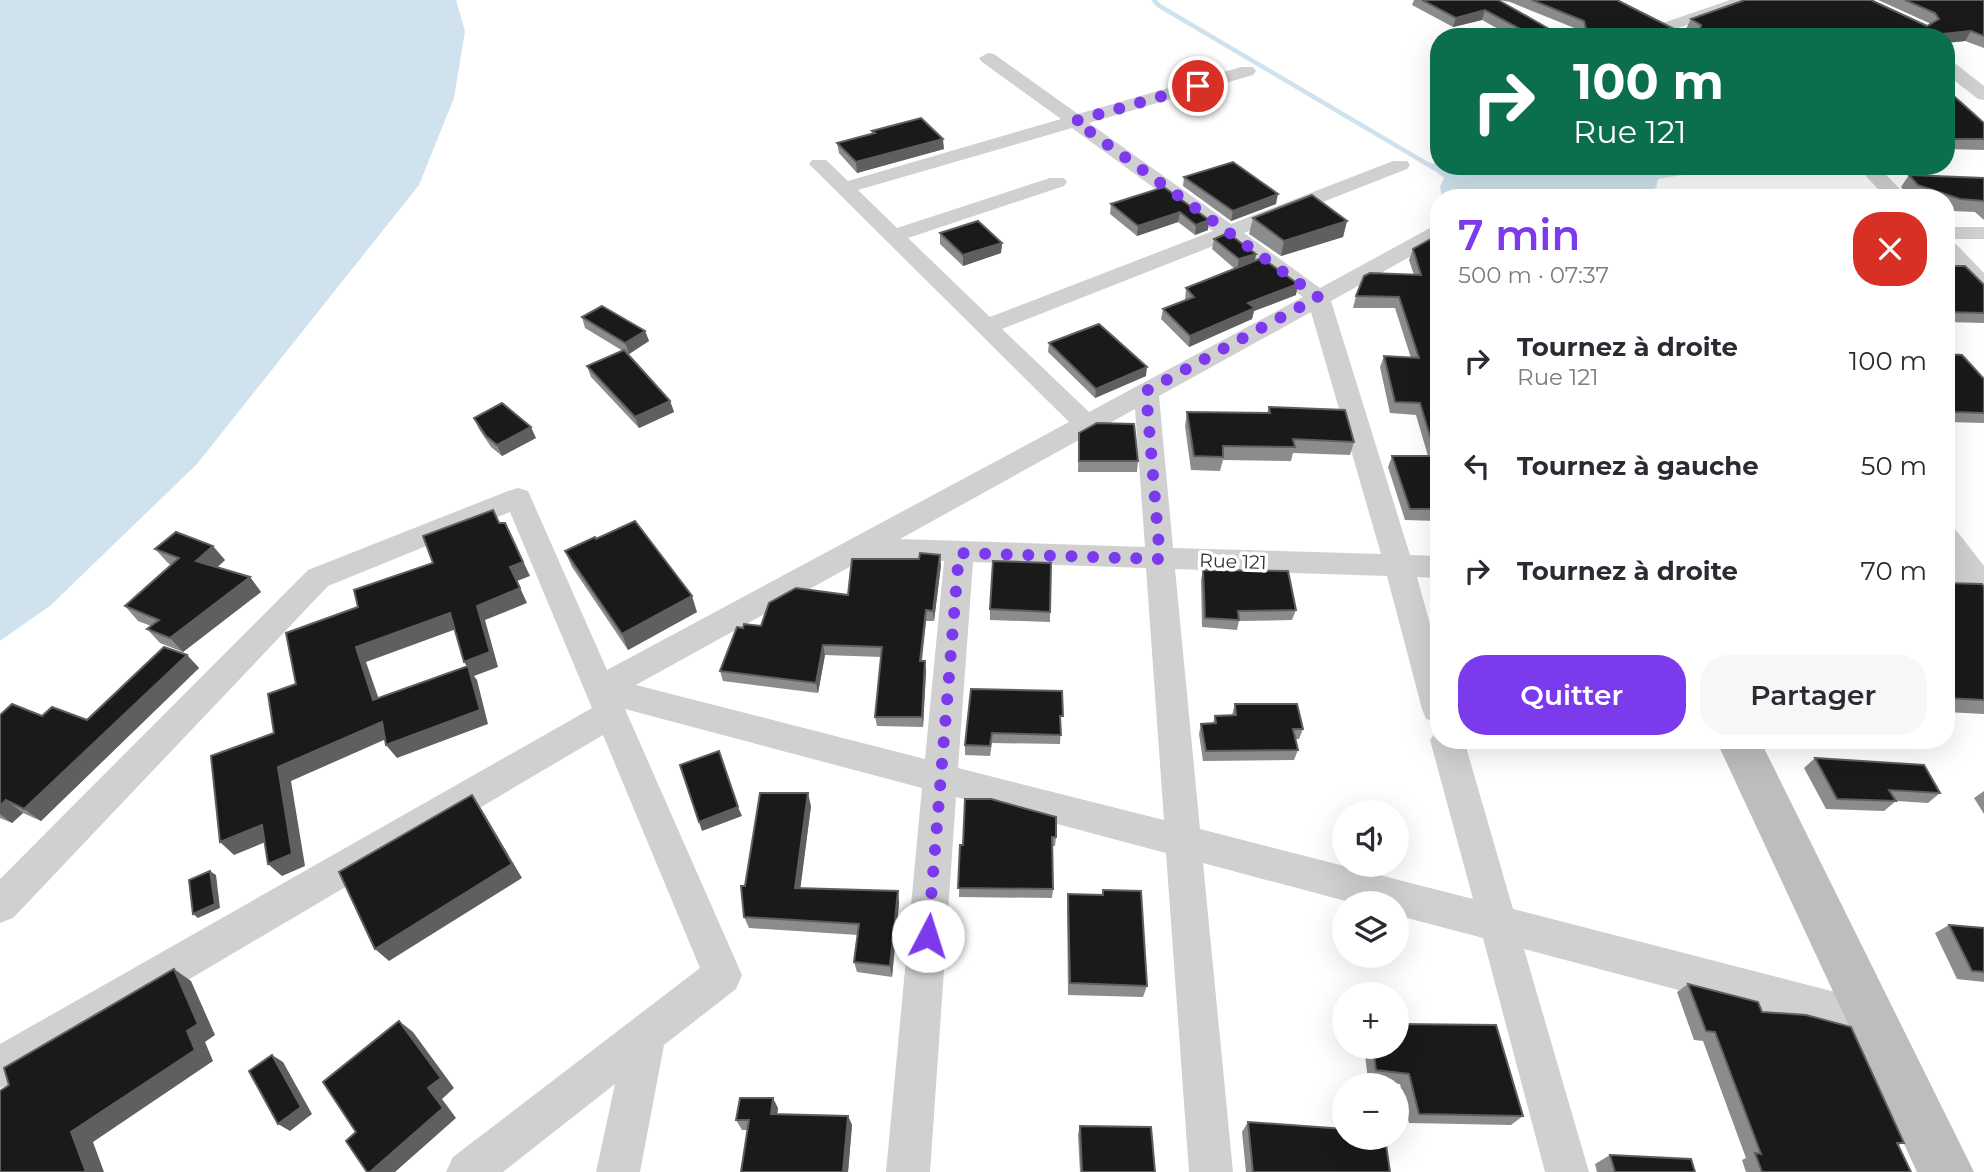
<!DOCTYPE html>
<html lang="fr">
<head>
<meta charset="utf-8">
<style>
  body { margin:0; font-family:Montserrat,sans-serif; background:#f7f7f7; color:#2b2b33; height:100vh; display:flex; flex-direction:column; font-size:26px; white-space:nowrap }
  * { box-sizing:border-box; margin:0 }
  p { font-size:23px; color:#7c7c81 }
  .icon { flex:none; width:38px; height:38px; fill:none; stroke:currentColor; stroke-width:2; stroke-linecap:round; stroke-linejoin:round }
  .map { position:relative; flex:1; overflow:hidden }
  .drawer { position:absolute; left:1430px; top:189px; width:525px; height:560px; display:flex; flex-direction:column; background:#fff; border-radius:28px; box-shadow:0 7px 28px #0002 }
  .drawer>* { flex:none }
  .banner { position:absolute; left:1430px; top:28px; width:525px; height:147px; border-radius:28px; box-shadow:0 7px 28px #0002; background:#0b6e4f; color:#fff; overflow:hidden }
  .buttons { position:absolute; left:1332px; top:800px; display:grid; gap:14px }
  .buttons a { display:grid; place-items:center; width:77px; height:77px; border-radius:50%; background:#fff; box-shadow:0 7px 28px #0002; font-size:35px }
  .pin { position:absolute; display:grid; place-items:center; width:60px; height:60px; color:#fff; margin:-30px; border:4px solid #fff; border-radius:50%; box-shadow:0 2px 7px #0007 }
  .me { position:absolute; width:77px; margin:-38px; rotate:5deg; stroke-linejoin:round; filter:drop-shadow(0 0 5px #0008) }
  .turn { display:flex; align-items:center; gap:24px; height:147px; padding:0 28px; font-size:32px }
  .turn .icon { width:91px; height:91px; stroke-width:2.5 }
  .turn b { display:block; font-size:49px; line-height:60px }
  .round { display:grid; place-items:center; flex:none; width:74px; height:74px; border-radius:28px; background:#f7f7f7 }
  .summary { display:flex; align-items:center; justify-content:space-between; height:119px; padding:0 28px }
  h1 { font-size:42px; font-weight:600; line-height:52px; color:#7c3aed }
  .primary-button { display:flex; gap:14px; margin-top:auto; padding:14px 28px }
  .primary-button a { flex:1; height:80px; border-radius:28px; background:#7c3aed; color:#fff; font-size:28px; font-weight:600; line-height:80px; text-align:center }
  .primary-button a+a { background:#f7f7f7; color:#2b2b33 }
  ul { padding:0; list-style:none }
  li { display:flex; align-items:center; gap:21px; height:105px; padding:0 28px }
  li div { flex:1 }
  li b { display:block; font-size:26px }
  li em { font-style:normal }
  .map>svg:first-child { display:block }
  .water { fill:#cfe2ee }
  .lines { fill:none; stroke-linecap:round; stroke-linejoin:round }
  .stream { stroke:#cfe2ee; stroke-width:4.5 }
  .street { fill:#d0d0d0; fill-rule:evenodd }
  .secondary { fill:#bdbdbd; fill-rule:evenodd }
  .wall { fill:#8c8c8c; fill-rule:evenodd }
  .shaded-wall { fill:#5f5f5f }
  .building { fill:#1a1a1a; stroke:#5f5f5f; stroke-width:2 }
  .route { stroke:#7c3aed; stroke-width:12; stroke-dasharray:0 21.6 }
  .labels { text-anchor:middle; stroke-width:7; stroke-linejoin:round; paint-order:stroke }
  .street-label { font-size:19px; fill:#333; stroke:#fff }
</style>
</head>
<body>
<div class="map">
<svg width="1984" height="1172" viewBox="0 0 1984 1172">
  <rect width="100%" height="100%" fill="#fff"/>
  <g class="water">
    <polygon points="0,0 456,0 465,31 454,98 419,185 197,464 51,605 0,641"/>
    <polygon points="1424,162 1449,166 1700,166 1682,175 1658,179 1656,188 1622,198 1442,198 1440,187 1444,178"/>
  </g>
  <g class="lines">
    <polyline class="stream" points="1154,0 1158,5 1434,168"/>
    <g class="street">
      <polygon points="1730,0 1754,0 1752,3 1672,30 1660,30 1658,27 1660,24"/>
      <path d="M 988,53 L 994,54 L 1078,114 L 1241,67 L 1253,67 L 1256,71 L 1253,75 L 1089,123 L 1231,224 L 1393,161 L 1407,161 L 1410,165 L 1407,169 L 1244,233 L 1320,288 L 1430,228 L 1438,227 L 1438,241 L 1331,301 L 1410,555 L 1438,556 L 1438,578 L 1417,577 L 1438,653 L 1438,722 L 1426,719 L 1422,709 L 1387,576 L 1175,569 L 1200,829 L 1473,899 L 1430,740 L 1438,729 L 1438,740 L 1464,740 L 1513,909 L 1874,1002 L 1888,1008 L 1894,1022 L 1888,1036 L 1874,1042 L 1524,949 L 1589,1172 L 1545,1172 L 1483,938 L 1396,915 L 1396,903 L 1353,903 L 1203,863 L 1233,1172 L 1189,1172 L 1166,853 L 956,797 L 930,1172 L 886,1172 L 922,788 L 625,709 L 742,975 L 736,989 L 664,1045 L 640,1172 L 596,1172 L 615,1084 L 503,1172 L 446,1172 L 453,1157 L 700,968 L 603,735 L 15,1082 L 0,1088 L 0,1044 L 592,708 L 510,512 L 328,586 L 13,918 L 0,923 L 0,879 L 308,570 L 508,491 L 518,488 L 528,491 L 607,670 L 1069,422 L 809,164 L 812,160 L 826,160 L 848,181 L 1061,119 L 982,62 L 979,58 ZM 1072,128 L 1213,231 L 990,317 L 908,238 L 1064,186 L 1067,182 L 1064,178 L 1050,178 L 897,228 L 858,190 ZM 1226,241 L 1303,297 L 1089,412 L 1002,329 ZM 1311,312 L 1381,554 L 1173,548 L 1159,396 ZM 1135,409 L 1145,547 L 900,539 ZM 864,559 L 944,561 L 925,759 L 636,685 ZM 973,562 L 1146,568 L 1164,820 L 958,768 Z"/>
      <polygon points="1946,60 1952,61 1984,86 1984,100 1978,99 1946,74"/>
      <polygon points="1857,166 1878,166 1908,198 1886,198"/>
      <rect x="1946" y="227" width="38" height="12"/>
      <polygon points="1946,240 1954,242 1984,273 1984,293 1976,291 1946,260"/>
      <polygon points="1946,527 1956,530 1984,566 1984,599 1972,595 1946,593 1946,571 1956,571 1946,558"/>
    </g>
    <polygon class="secondary" points="1716,740 1760,740 1974,1172 1917,1172"/>
  </g>
  <g class="wall">
    <path d="M 1414,0 L 1617,0 L 1676,30 L 1688,30 L 1686,29 L 1691,19 L 1927,26 L 1930,24 L 1929,23 L 1878,0 L 1984,0 L 1984,48 L 1965,41 L 1946,43 L 1946,37 L 1513,37 L 1482,20 L 1453,27 L 1412,5 ZM 1499,0 L 1510,2 L 1577,29 L 1551,30 Z"/>
    <polygon points="1946,89 1984,123 1984,150 1946,149"/>
    <polygon points="872,131 944,149 857,173 839,153 837,143 873,134"/>
    <polygon points="1909,175 1984,178 1984,220 1975,212 1951,211 1946,209 1946,198 1914,198 1910,196 1901,187"/>
    <polygon points="1184,177 1276,204 1231,221 1183,186"/>
    <polygon points="1164,187 1208,230 1195,235 1178,222 1137,236 1110,214 1111,204"/>
    <polygon points="1253,218 1347,221 1343,237 1281,256 1249,234"/>
    <polygon points="940,233 1002,243 1001,253 963,266 940,244"/>
    <polygon points="1438,235 1438,521 1405,520 1388,467 1392,456 1428,456 1416,415 1390,413 1380,367 1384,356 1411,358 1395,308 1353,308 1356,296 1414,275 1409,260 1413,249"/>
    <polygon points="1214,239 1256,254 1255,261 1296,295 1254,311 1252,319 1189,347 1161,319 1163,309 1185,300 1186,288 1235,269 1212,249"/>
    <polygon points="1946,266 1984,285 1984,323 1946,322"/>
    <polygon points="582,317 645,331 649,341 629,354 626,352 670,401 674,412 639,428 591,377 587,366 623,351 585,328"/>
    <polygon points="1049,343 1146,376 1095,398 1048,352"/>
    <polygon points="1946,354 1984,379 1984,423 1947,422 1946,421"/>
    <polygon points="1269,407 1354,442 1350,455 1293,453 1291,461 1223,460 1220,471 1191,470 1185,426 1187,412 1267,413"/>
    <polygon points="474,418 536,438 502,456 491,447 479,429"/>
    <polygon points="1079,433 1138,461 1137,472 1078,472"/>
    <polygon points="155,549 225,560 217,567 250,577 261,592 183,652 160,643 147,629 151,626 138,621 125,606 171,565 168,563"/>
    <polygon points="565,551 697,612 628,650 572,567"/>
    <polygon points="941,565 934,621 926,621 922,661 925,661 926,671 923,727 877,726 875,717 881,657 825,655 818,693 723,681 720,671 743,628 761,626"/>
    <polygon points="1203,570 1296,610 1292,620 1239,621 1237,630 1202,627 1201,580"/>
    <polygon points="1946,583 1984,587 1984,714 1946,712"/>
    <polygon points="990,609 1050,612 1050,622 990,620"/>
    <polygon points="187,655 199,668 41,821 23,813 12,823 0,818 0,715 42,716 87,720"/>
    <polygon points="971,689 1062,726 1061,726 1060,744 992,743 990,756 965,755 965,745"/>
    <polygon points="1235,704 1303,729 1299,739 1295,739 1298,750 1294,760 1203,761 1199,734 1201,724 1213,723 1215,716 1232,715"/>
    <polygon points="1815,758 1940,793 1928,803 1896,801 1884,811 1826,809 1804,768"/>
    <polygon points="1984,791 1984,814 1974,798"/>
    <polygon points="811,806 800,888 898,891 899,903 892,977 857,972 854,962 858,935 749,928 744,917 745,886"/>
    <polygon points="1056,837 1055,846 1052,846 1053,889 1052,898 959,897 960,845"/>
    <polygon points="1103,890 1147,986 1143,997 1068,995 1067,907 1068,894 1102,895"/>
    <polygon points="1949,925 1984,928 1984,982 1957,979 1935,933"/>
    <polygon points="1688,984 1762,1012 1904,1143 1898,1145 1911,1172 1746,1172 1742,1160 1746,1158 1703,1041 1694,1040 1677,992"/>
    <polygon points="1364,1046 1396,1046 1523,1116 1511,1125 1409,1123 1400,1084 1368,1080"/>
    <polygon points="778,1108 777,1114 848,1116 852,1125 848,1172 741,1172 747,1130 742,1130 736,1120"/>
    <polygon points="1248,1122 1390,1172 1246,1172 1242,1132"/>
    <polygon points="1080,1126 1155,1172 1080,1172 1078,1135"/>
    <polygon points="1610,1155 1695,1172 1597,1172 1595,1164"/>
  </g>
  <g class="shaded-wall">
    <polygon points="1485,10 1482,20 1453,27 1456,18"/>
    <polygon points="1971,31 1965,41 1946,43 1946,37 1914,37"/>
    <polygon points="943,139 944,149 857,173 856,162"/>
    <polygon points="1278,194 1276,204 1231,221 1233,211"/>
    <polygon points="1180,212 1178,222 1137,236 1138,226"/>
    <polygon points="1209,220 1208,230 1195,235 1196,225"/>
    <polygon points="1347,221 1343,237 1281,256 1284,241"/>
    <polygon points="1002,243 1001,253 963,266 963,255"/>
    <polygon points="1256,254 1254,265 1237,270 1239,259"/>
    <polygon points="1298,284 1296,295 1254,311 1252,319 1189,347 1190,336 1248,303"/>
    <polygon points="645,331 649,341 629,354 625,343"/>
    <polygon points="1147,367 1146,376 1095,398 1096,389"/>
    <polygon points="670,401 674,412 639,428 635,417"/>
    <polygon points="531,427 536,438 502,456 497,445"/>
    <polygon points="505,523 530,576 517,581 527,603 485,620 498,667 474,676 477,680 488,724 397,758 386,745 470,671 464,662 477,606 510,567"/>
    <polygon points="213,546 225,560 208,576 196,561"/>
    <polygon points="940,555 941,565 934,621 933,611"/>
    <polygon points="250,577 261,592 183,652 170,638"/>
    <polygon points="692,596 697,612 628,650 622,634"/>
    <polygon points="926,610 926,621 920,671 920,661"/>
    <polygon points="450,613 459,628 366,662 384,714 373,700 356,647"/>
    <polygon points="823,645 825,655 818,693 816,683"/>
    <polygon points="187,655 199,668 41,821 24,809"/>
    <polygon points="925,661 926,671 923,727 922,717"/>
    <polygon points="382,722 393,736 291,781 305,866 282,876 268,864 278,767"/>
    <polygon points="808,793 811,806 799,899 795,888"/>
    <polygon points="472,795 482,810 522,878 389,961 375,949"/>
    <polygon points="6,800 23,813 12,823 0,814 0,806"/>
    <polygon points="738,807 742,816 702,831 699,822"/>
    <polygon points="262,825 275,838 234,855 220,842"/>
    <polygon points="210,871 216,875 220,908 198,918 193,914"/>
    <polygon points="898,891 899,903 892,977 890,966"/>
    <polygon points="174,969 191,981 215,1035 205,1042 213,1061 93,1142 104,1172 86,1172 71,1132 187,1031"/>
    <polygon points="399,1021 413,1032 454,1088 442,1099 456,1118 395,1172 370,1172 428,1088"/>
    <polygon points="272,1055 283,1062 312,1114 290,1131 278,1124"/>
    <polygon points="773,1098 778,1108 776,1124 771,1114"/>
    <polygon points="848,1116 852,1125 848,1172 843,1172"/>
  </g>
  <g class="building">
    <polygon points="1422,0 1498,0 1551,30 1586,29 1584,21 1532,0 1617,0 1676,30 1700,30 1701,25 1691,19 1745,0 1871,0 1927,26 1939,19 1935,13 1905,0 1984,0 1984,36 1971,31 1914,37 1535,37 1485,10 1456,18"/>
    <polygon points="1946,89 1984,123 1984,139 1946,139"/>
    <polygon points="921,118 943,139 856,162 837,143 875,133 872,131"/>
    <polygon points="1233,162 1278,194 1233,211 1184,177"/>
    <polygon points="1909,175 1984,178 1984,201 1960,199 1918,185"/>
    <polygon points="1164,187 1209,220 1196,225 1180,212 1138,226 1111,204"/>
    <polygon points="1312,195 1347,221 1284,241 1253,218"/>
    <polygon points="978,221 1002,243 963,255 940,233"/>
    <polygon points="1228,233 1256,254 1239,259 1214,239"/>
    <polygon points="1438,235 1438,509 1410,509 1392,456 1436,456 1420,403 1395,402 1384,356 1419,358 1399,297 1356,296 1364,276 1370,273 1421,275 1413,249"/>
    <polygon points="1262,258 1298,284 1248,303 1255,308 1190,336 1163,309 1194,297 1186,288"/>
    <polygon points="1946,266 1965,266 1984,285 1984,313 1946,312"/>
    <polygon points="602,306 645,331 625,343 582,317"/>
    <polygon points="1099,324 1147,367 1096,389 1049,343"/>
    <polygon points="624,350 670,401 635,417 587,366"/>
    <polygon points="1946,354 1962,355 1984,379 1984,413 1955,412 1946,401"/>
    <polygon points="502,403 531,427 497,445 486,436 474,418"/>
    <polygon points="1269,407 1345,410 1354,442 1293,439 1295,447 1223,446 1223,457 1194,456 1187,412 1270,413"/>
    <polygon points="1097,423 1134,424 1138,461 1079,461 1079,433"/>
    <polygon points="493,510 499,523 505,523 523,562 510,567 520,588 477,606 490,652 464,662 450,613 356,647 373,700 468,666 480,710 386,745 382,722 278,767 292,854 268,864 262,825 220,842 211,756 274,733 268,694 296,684 286,633 358,607 354,590 433,563 423,536"/>
    <polygon points="635,521 692,596 622,634 565,551 595,537 596,539"/>
    <polygon points="176,532 213,546 196,561 250,577 170,638 147,629 159,620 125,606 179,558 155,549"/>
    <polygon points="920,553 940,555 933,611 926,610 920,661 925,661 922,717 875,717 882,647 823,645 816,683 720,671 737,627 743,628 744,624 761,626 769,603 796,588 848,595 852,559 919,559"/>
    <polygon points="993,561 1051,563 1050,612 990,609"/>
    <polygon points="1203,570 1288,571 1296,610 1238,611 1239,620 1205,618"/>
    <polygon points="1946,583 1982,584 1984,587 1984,700 1946,698"/>
    <polygon points="164,647 187,655 24,809 6,800 0,806 0,715 12,704 42,716 52,707 87,720"/>
    <polygon points="971,689 1062,691 1063,716 1060,716 1061,735 992,733 990,746 965,745"/>
    <polygon points="1235,704 1297,704 1303,729 1293,729 1298,750 1206,751 1201,724 1216,723 1215,716 1236,715"/>
    <polygon points="719,751 738,807 699,822 680,765"/>
    <polygon points="1815,758 1924,765 1940,793 1889,790 1896,801 1837,799"/>
    <polygon points="760,793 808,793 795,888 898,891 890,966 854,962 859,924 744,917 741,886 745,886"/>
    <polygon points="472,795 512,864 375,949 339,872"/>
    <polygon points="965,799 991,799 1056,817 1056,837 1052,837 1053,889 958,888 960,845 963,845"/>
    <polygon points="210,871 215,904 193,914 189,880"/>
    <polygon points="1103,890 1141,891 1147,986 1070,983 1068,894 1103,895"/>
    <polygon points="1949,925 1984,928 1984,972 1972,971"/>
    <polygon points="174,969 198,1024 187,1031 195,1050 71,1132 86,1172 0,1172 0,1091 9,1085 4,1068"/>
    <polygon points="1688,984 1758,1002 1762,1012 1806,1015 1851,1027 1904,1143 1897,1143 1911,1172 1762,1172 1755,1153 1761,1154 1715,1032 1706,1031"/>
    <polygon points="399,1021 441,1078 428,1088 443,1108 370,1172 367,1172 346,1141 356,1132 323,1082"/>
    <polygon points="1396,1024 1496,1025 1523,1116 1419,1114 1409,1074 1376,1070 1373,1046 1396,1046"/>
    <polygon points="272,1055 301,1107 278,1124 249,1071"/>
    <polygon points="740,1098 773,1098 771,1114 848,1116 843,1172 741,1172 749,1120 736,1120"/>
    <polygon points="1248,1122 1344,1129 1344,1138 1385,1138 1390,1172 1253,1172"/>
    <polygon points="1080,1126 1151,1127 1155,1172 1082,1172"/>
    <polygon points="1610,1155 1691,1159 1695,1172 1615,1172"/>
  </g>
  <g class="lines">
    <polyline class="route" points="928,936 959,553 1160,559 1146,391 1318,297 1075,121 1198,86"/>
  </g>
  <g class="labels">
    <g class="street-label">
      <text transform="translate(1233 561) rotate(2)" y="7">Rue 121</text>
    </g>
  </g>
</svg>
<div class="buttons">
<a><svg class="icon" aria-label="sound" viewBox="0 0 24 24"><path d="M4 9h4l5-4v14l-5-4H4zM17 9q2 3 0 6"/></svg></a>
<a><svg class="icon" aria-label="layers" viewBox="0 0 24 24"><path d="M12 4l9 5-9 5-9-5zM3 14l9 5 9-5"/></svg></a>
<a>+</a>
<a>−</a>
</div>
<div class="pin" style="left:1198px;top:86px;background:#d93025"><svg class="icon" aria-label="arrive" viewBox="0 0 24 24"><path d="M6 21V4h12l-3 4 3 4H6"/></svg></div>
<svg class="me" style="left:928px;top:936px" viewBox="-20 -20 40 40"><circle r="19" fill="#fff"/><path d="M0-13L10 11 0 6-10 11z" fill="#7c3aed"/></svg>
<div class="banner">
<div class="turn"><svg class="icon" aria-label="right" viewBox="0 0 24 24"><path d="M7 20v-9h11M14 6l5 5-5 5"/></svg><div><b>100 m</b>Rue 121</div></div>
</div>
<section class="drawer">
<div class="summary"><div><h1>7 min</h1><p>500 m · 07:37</p></div><a class="round" style="background:#d93025;color:#fff"><svg class="icon" aria-label="close" viewBox="0 0 24 24"><path d="M6 6l12 12M18 6L6 18"/></svg></a></div>
<ul>
<li><svg class="icon" aria-label="right" viewBox="0 0 24 24"><path d="M7 20v-9h11M14 6l5 5-5 5"/></svg><div><b>Tournez à droite</b><p>Rue 121</p></div><em>100 m</em></li>
<li><svg class="icon" aria-label="left" viewBox="0 0 24 24"><path d="M17 20v-9H6M10 6l-5 5 5 5"/></svg><div><b>Tournez à gauche</b></div><em>50 m</em></li>
<li><svg class="icon" aria-label="right" viewBox="0 0 24 24"><path d="M7 20v-9h11M14 6l5 5-5 5"/></svg><div><b>Tournez à droite</b></div><em>70 m</em></li>
</ul>
<div class="primary-button"><a>Quitter</a><a>Partager</a></div>
</section>
</div>
</body>
</html>
